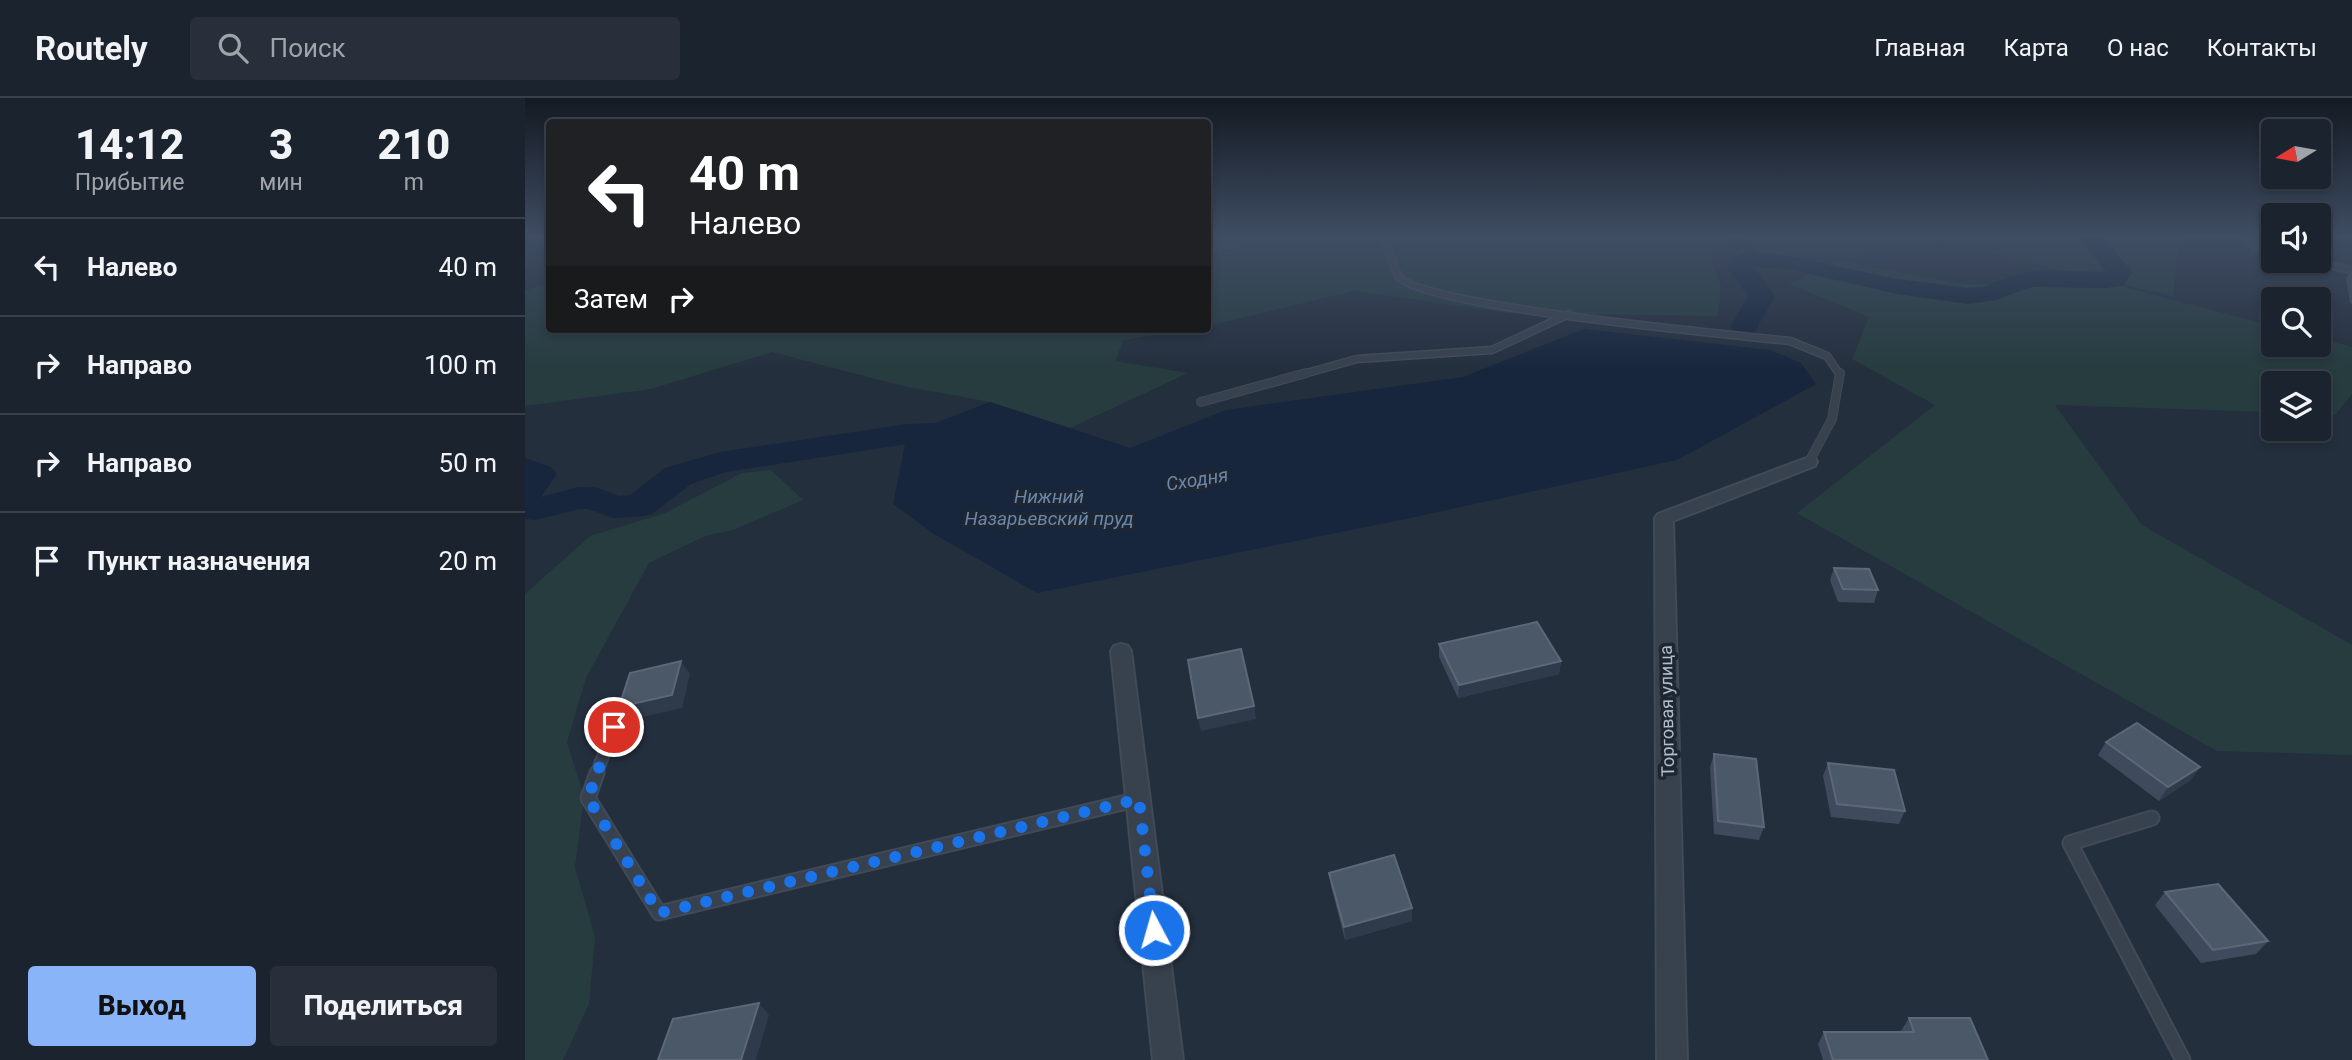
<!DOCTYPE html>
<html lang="ru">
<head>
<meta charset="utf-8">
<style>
  body { margin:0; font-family:Roboto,sans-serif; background:#282f3a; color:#f1f3f6; height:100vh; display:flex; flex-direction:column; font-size:26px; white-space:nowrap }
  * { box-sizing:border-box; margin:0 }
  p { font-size:23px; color:#a0a4aa }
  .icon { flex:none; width:38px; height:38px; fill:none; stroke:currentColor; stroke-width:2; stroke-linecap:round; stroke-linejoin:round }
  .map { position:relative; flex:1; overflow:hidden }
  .panel { display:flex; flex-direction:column; background:#1b232e; width:525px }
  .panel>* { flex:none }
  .top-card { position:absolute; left:21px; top:21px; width:665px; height:214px; border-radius:7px; box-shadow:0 4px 10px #0003,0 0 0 2px #39404a; background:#202124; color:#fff; overflow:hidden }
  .needle { width:46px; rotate:259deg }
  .tools { position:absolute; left:1736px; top:21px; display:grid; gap:14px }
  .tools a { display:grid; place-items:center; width:70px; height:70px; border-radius:7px; background:#1b232e; box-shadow:0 4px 10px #0003,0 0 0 2px #39404a; font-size:35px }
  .pin { position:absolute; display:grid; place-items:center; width:60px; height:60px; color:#fff; margin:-30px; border:4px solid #fff; border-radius:50%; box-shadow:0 2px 7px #0007 }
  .me { position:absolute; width:77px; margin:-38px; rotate:354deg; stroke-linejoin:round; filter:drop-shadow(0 0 5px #0008) }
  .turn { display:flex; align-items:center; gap:24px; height:147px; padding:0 28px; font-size:32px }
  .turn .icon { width:91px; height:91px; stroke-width:2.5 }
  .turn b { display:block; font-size:49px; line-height:60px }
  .then { display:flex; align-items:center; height:66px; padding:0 28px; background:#0003; gap:14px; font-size:26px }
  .eta { display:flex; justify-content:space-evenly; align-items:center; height:119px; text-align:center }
  .eta b { font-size:42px; font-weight:800; line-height:49px }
  .primary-button { display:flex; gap:14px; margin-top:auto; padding:14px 28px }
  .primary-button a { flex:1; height:80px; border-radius:7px; background:#8ab4f8; color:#111; font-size:28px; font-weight:800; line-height:80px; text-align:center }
  .primary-button a+a { background:#282f3a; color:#f1f3f6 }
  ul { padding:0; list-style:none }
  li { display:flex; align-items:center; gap:21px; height:98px; padding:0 28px; border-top:2px solid #39404a }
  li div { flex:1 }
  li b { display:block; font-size:26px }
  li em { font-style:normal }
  header { display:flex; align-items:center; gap:42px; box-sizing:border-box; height:98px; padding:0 35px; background:#1b232e; border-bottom:2px solid #39404a }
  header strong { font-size:33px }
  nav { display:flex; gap:38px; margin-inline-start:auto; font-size:24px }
  .search { width:490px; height:63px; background:#282f3a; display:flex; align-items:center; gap:18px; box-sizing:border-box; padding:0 24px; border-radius:7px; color:#a0a4aa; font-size:26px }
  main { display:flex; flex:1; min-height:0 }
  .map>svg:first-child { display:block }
  .green { fill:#263c3f }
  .water { fill:#17263c }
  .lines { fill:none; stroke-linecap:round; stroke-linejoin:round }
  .river { fill:#17263c; fill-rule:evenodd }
  .lane-far3-casing { stroke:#414a57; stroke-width:9 }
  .lane-far2-casing { stroke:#414a57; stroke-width:10 }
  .lane-far1-casing { stroke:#414a57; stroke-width:14 }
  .lane-casing { stroke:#414a57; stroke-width:17 }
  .street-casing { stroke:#414a57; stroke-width:4 }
  .lane-far3 { stroke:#38414e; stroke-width:6 }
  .lane-far2 { stroke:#38414e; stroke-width:8 }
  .lane-far1 { stroke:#38414e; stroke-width:10 }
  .lane { stroke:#38414e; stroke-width:13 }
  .street { fill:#38414e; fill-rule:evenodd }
  .wall { fill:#3f4b5c }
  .shaded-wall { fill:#2f3b4b }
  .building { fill:#4b5868; stroke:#5c6777; stroke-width:2 }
  .route { stroke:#1a73e8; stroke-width:12; stroke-dasharray:0 21.6 }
  .labels { text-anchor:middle; stroke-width:7; stroke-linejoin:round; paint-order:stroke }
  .street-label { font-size:18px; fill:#b4bcc9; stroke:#1d2633 }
  .water-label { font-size:19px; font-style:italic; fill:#6d86a8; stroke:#1d2633 }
</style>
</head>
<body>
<header>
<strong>Routely</strong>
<div class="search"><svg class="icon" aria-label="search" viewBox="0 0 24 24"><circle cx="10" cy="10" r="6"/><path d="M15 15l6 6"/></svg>Поиск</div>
<nav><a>Главная</a><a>Карта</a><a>О нас</a><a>Контакты</a></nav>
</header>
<main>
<section class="panel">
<div class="eta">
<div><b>14:12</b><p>Прибытие</p></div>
<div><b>3</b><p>мин</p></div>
<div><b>210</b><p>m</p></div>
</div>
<ul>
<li><svg class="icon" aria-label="left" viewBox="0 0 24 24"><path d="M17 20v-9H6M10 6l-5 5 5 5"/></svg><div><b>Налево</b></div><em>40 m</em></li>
<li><svg class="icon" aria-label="right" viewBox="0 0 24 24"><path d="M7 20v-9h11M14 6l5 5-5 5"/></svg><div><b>Направо</b></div><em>100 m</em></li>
<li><svg class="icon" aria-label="right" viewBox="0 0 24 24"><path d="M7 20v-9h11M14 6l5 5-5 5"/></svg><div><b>Направо</b></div><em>50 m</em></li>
<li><svg class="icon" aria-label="arrive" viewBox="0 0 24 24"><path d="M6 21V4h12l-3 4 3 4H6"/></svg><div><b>Пункт назначения</b></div><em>20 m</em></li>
</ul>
<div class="primary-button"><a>Выход</a><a>Поделиться</a></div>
</section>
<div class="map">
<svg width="1827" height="962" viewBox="0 0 1827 962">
  <rect width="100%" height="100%" fill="#242f3e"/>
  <g class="green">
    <polygon points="751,138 1200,138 1205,146 1185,160 1196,188 1193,218 984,215 828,193 683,228 682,158"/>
    <polygon points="1217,138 1655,138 1648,198 1418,144 1331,159 1237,158"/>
    <polygon points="1312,162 1437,186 1595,188 1748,228 1748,247 1794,247 1794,240 1827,249 1827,296 1811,316 1794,316 1794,285 1748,285 1748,314 1530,307 1617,427 1827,547 1827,657 1692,653 1272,415 1410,307 1327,261 1344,219 1264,186"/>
    <polygon points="24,185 24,231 665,231 599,242 590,263 663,275 545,330 465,304 378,288 247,254 126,291 0,308 0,192"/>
    <polygon points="246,372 278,402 208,432 180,438 124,465 61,580 42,644 59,699 50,769 70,839 64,906 38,962 0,962 0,496 65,438 140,415 217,375"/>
  </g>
  <polygon class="water" points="1059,231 1245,252 1276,265 1291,286 1152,362 890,419 512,495 409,436 368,406 382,336 465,304 605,350 701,312 938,279"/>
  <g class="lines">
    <g class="river">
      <polygon points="1553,138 1577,138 1607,174 1599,187 1581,190 1507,189 1471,202 1443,206 1372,196 1263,171 1229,169 1250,198 1229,235 1219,237 1209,235 1205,229 1223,198 1203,171 1203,165 1207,160 1221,154 1249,155 1372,181 1443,190 1458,189 1487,178 1515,172 1581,174"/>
      <polygon points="437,324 449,327 454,334 449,341 382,346 201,374 166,386 127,416 114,419 88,420 63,411 54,411 11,422 0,421 0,360 26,369 32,376 16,399 53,389 70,389 94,398 105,397 140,370 195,354 382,326"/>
    </g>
    <g class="lane-far3-casing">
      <g id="lane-far3">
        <path d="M 858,138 L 873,178 C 896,209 1209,237 1265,243 L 1302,258 L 1315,277"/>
        <polyline points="1720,138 1729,149 1748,154"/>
        <polyline points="1786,163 1827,172"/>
        <polyline points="775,277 832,261 967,252 1044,216"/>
      </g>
    </g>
    <g class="lane-far2-casing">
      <g id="lane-far2">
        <polyline points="676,304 781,275"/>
        <polyline points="1284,364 1307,321 1315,275"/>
      </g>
    </g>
    <g class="lane-far1-casing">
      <polyline id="lane-far1" points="71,677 89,629"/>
    </g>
    <g class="lane-casing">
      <g id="lane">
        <polyline points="72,675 63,700 134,815 614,701"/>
        <polyline points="1627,720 1545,745 1658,962"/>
      </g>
    </g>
    <g class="street-casing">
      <g id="street">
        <polygon points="725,138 743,138 682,155 682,148"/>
        <polygon points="1284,359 1290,360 1292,364 1290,368 1148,423 1162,962 1132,962 1130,420 1133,416"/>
        <polygon points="596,546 603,548 606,553 658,962 628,962 586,553 589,548"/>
      </g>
    </g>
    <use href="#lane-far3" class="lane-far3"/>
    <use href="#lane-far2" class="lane-far2"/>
    <use href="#lane-far1" class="lane-far1"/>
    <use href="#lane" class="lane"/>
    <use href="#street" class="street"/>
  </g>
  <g class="wall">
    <polygon points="1827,171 1827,206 1825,205 1821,181"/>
    <polygon points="1309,470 1353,492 1349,505 1313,504 1305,482"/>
    <polygon points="914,546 1036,563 1034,576 933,600 914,559"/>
    <polygon points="1581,644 1666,682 1634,703 1573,657"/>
    <polygon points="1189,656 1239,729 1234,742 1189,736 1185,669"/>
    <polygon points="1303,665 1380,713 1374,726 1306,719 1298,678"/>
    <polygon points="804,775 887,823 820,842 806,788"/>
    <polygon points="1640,794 1743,843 1731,856 1676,865 1630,807"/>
    <polygon points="1384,920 1463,962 1298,962 1293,946 1299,934 1377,934 1376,933"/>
  </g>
  <g class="shaded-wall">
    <polygon points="156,563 165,576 157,610 104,622 94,609"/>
    <polygon points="1036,563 1034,576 933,600 934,587"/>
    <polygon points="729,608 731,621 676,633 673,620"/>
    <polygon points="1675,669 1666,682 1634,703 1643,689"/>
    <polygon points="887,810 887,823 820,842 819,829"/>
    <polygon points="234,905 244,917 231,962 216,962"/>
  </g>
  <g class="building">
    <polygon points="1309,470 1344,471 1353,492 1318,491"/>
    <polygon points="1012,524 1036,563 934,587 914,546"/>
    <polygon points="716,551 729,608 673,620 663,562"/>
    <polygon points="156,563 147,597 94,609 105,575"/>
    <polygon points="1612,625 1675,669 1643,689 1581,644"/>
    <polygon points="1189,656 1231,661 1239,729 1193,723"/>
    <polygon points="1303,665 1369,672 1380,713 1312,706"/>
    <polygon points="869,757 887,810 819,829 804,775"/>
    <polygon points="1693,786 1743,843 1688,852 1640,794"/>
    <polygon points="234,905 216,962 133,962 148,921"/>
    <polygon points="1384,920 1445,920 1463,962 1308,962 1299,934 1389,934"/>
  </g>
  <linearGradient id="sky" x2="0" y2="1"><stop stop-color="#141a22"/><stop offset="0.51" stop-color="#3f4d63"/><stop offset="1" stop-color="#3f4d63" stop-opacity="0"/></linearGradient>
  <rect width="1827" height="272" fill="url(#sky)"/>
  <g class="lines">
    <polyline class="route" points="89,629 63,700 134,815 614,701 629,832"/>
  </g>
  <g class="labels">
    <g class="street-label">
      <text transform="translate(1142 613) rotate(-91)" y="6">Торговая улица</text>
    </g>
    <g class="water-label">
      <text transform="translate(672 381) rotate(-9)" y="7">Сходня</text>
      <text x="524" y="405">Нижний<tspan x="524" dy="22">Назарьевский пруд</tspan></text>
    </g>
  </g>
</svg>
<div class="tools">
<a><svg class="needle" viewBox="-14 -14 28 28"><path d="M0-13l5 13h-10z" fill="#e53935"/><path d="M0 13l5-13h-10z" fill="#a0a4aa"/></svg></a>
<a><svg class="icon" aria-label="sound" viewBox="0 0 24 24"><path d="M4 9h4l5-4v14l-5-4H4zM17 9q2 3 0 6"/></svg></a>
<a><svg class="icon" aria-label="search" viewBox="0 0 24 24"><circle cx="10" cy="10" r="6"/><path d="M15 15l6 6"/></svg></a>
<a><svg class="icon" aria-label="layers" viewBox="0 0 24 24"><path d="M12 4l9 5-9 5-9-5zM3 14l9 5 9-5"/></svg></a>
</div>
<div class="pin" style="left:89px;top:629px;background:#d93025"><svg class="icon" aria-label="arrive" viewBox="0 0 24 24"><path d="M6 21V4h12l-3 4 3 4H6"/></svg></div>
<svg class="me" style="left:629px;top:832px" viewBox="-20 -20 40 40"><circle r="17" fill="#1a73e8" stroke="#fff" stroke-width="3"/><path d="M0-11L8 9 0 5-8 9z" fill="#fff"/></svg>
<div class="top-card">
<div class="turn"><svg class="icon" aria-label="left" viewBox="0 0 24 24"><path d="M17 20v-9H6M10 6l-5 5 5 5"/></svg><div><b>40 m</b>Налево</div></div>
<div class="then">Затем<svg class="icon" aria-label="right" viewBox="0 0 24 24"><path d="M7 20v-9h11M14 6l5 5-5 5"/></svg></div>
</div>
</div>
</main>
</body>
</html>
